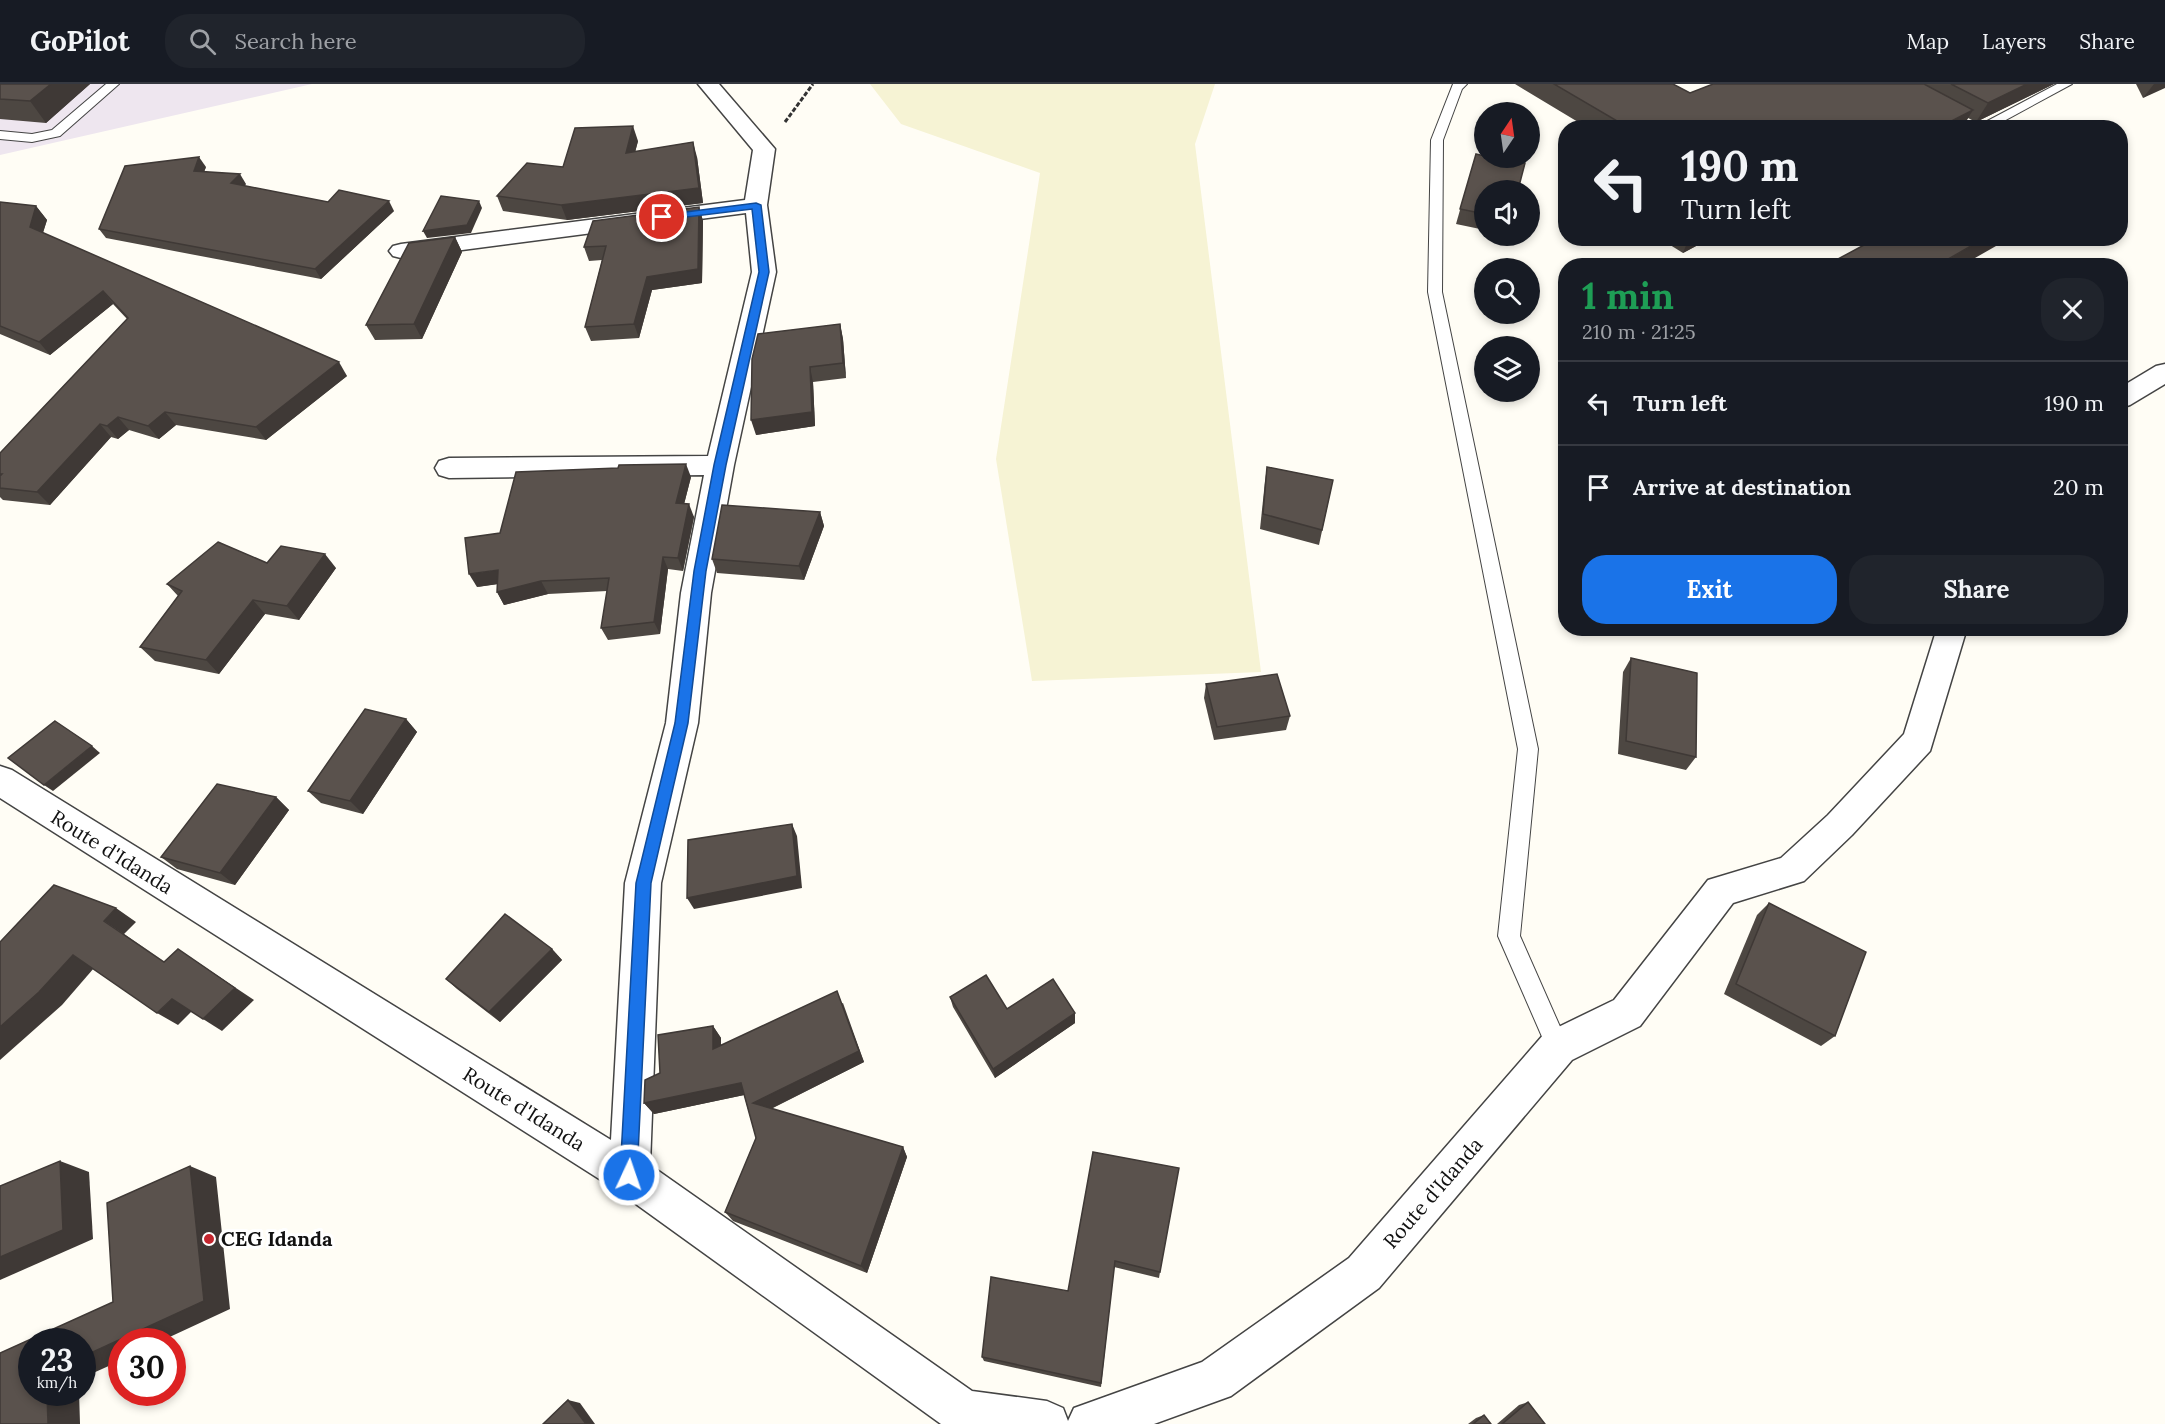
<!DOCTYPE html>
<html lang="en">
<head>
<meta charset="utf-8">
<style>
  body { margin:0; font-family:Lora,serif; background:#20242c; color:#f1f3f6; height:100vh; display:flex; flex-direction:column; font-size:22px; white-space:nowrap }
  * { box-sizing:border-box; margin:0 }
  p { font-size:20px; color:#9ea1a6 }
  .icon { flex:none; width:33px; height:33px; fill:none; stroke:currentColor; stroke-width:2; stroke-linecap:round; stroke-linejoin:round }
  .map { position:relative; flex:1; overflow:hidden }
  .drawer { position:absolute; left:1558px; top:174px; width:570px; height:378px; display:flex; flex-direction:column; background:#171b24; border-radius:24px; box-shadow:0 3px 9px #0003 }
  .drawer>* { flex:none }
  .guide { position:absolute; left:1558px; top:36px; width:570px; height:126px; border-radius:24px; box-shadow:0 3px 9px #0003; background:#171b24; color:#f1f3f6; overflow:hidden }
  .needle { width:39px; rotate:13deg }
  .tools { position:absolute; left:1474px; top:18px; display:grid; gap:12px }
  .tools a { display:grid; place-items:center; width:66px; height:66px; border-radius:50%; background:#171b24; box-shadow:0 3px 9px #0003; font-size:30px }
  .speed { position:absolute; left:18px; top:1244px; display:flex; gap:12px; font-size:30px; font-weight:700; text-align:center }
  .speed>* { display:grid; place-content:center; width:78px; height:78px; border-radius:50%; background:#171b24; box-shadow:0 3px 9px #0003; line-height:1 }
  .speed small { font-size:15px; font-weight:400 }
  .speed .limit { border:9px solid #d22; background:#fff; color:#111 }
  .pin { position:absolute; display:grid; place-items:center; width:51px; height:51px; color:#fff; margin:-26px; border:3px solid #fff; border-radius:50%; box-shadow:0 2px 6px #0007 }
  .me { position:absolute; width:66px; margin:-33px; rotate:3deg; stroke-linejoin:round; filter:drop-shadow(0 0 4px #0008) }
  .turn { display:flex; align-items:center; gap:21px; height:126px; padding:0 24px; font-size:27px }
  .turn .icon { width:78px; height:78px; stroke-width:2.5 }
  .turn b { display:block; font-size:42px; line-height:51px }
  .round { display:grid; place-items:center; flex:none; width:63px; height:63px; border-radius:24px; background:#20242c }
  .overview { display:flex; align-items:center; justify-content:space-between; height:102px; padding:0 24px }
  h1 { font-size:36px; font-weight:800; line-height:45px; color:#1e9e55 }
  .action { display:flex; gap:12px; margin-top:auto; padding:12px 24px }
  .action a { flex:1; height:69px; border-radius:24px; background:#1a73e8; color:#fff; font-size:24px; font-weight:800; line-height:69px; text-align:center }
  .action a+a { background:#20242c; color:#f1f3f6 }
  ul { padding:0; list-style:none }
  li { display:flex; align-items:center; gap:18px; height:84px; padding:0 24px; border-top:2px solid #363941 }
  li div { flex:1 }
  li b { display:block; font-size:22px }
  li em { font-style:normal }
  header { display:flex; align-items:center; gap:36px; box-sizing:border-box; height:84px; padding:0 30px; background:#171b24; border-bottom:2px solid #363941 }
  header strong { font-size:28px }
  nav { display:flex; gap:33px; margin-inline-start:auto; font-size:21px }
  .search { width:420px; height:54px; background:#20242c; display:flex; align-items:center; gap:15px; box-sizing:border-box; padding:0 21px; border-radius:24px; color:#9ea1a6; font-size:22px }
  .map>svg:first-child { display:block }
  .industrial { fill:#eee6ef }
  .farmland { fill:#f6f3d4 }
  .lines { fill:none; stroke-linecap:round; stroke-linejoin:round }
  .lane-casing { stroke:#444; stroke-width:2 }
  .street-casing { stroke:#444; stroke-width:3 }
  .path { stroke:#333; stroke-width:3; stroke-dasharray:4.5 2; stroke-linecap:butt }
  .lane { fill:#fff; fill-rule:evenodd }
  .street { fill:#fff; fill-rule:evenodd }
  .wall { fill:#4d4742 }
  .shaded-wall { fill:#3f3936 }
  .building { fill:#5a524d; stroke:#3f3936; stroke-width:1.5 }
  .route { fill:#1a73e8; stroke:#114b97; stroke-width:1.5 }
  .poi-dot { fill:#c4262e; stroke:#fff; stroke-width:2 }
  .labels { text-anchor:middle; stroke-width:6; stroke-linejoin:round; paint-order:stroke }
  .near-street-label { font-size:20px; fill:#111; stroke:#fff }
  .near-poi-label { font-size:20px; font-weight:bold; fill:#111; stroke:#fff; text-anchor:start }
</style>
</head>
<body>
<header>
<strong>GoPilot</strong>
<div class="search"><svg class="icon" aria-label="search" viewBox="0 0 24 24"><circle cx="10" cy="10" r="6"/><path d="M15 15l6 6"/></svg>Search here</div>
<nav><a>Map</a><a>Layers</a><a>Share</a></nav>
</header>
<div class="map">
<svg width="2165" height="1340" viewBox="0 0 2165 1340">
  <rect width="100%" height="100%" fill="#fffdf5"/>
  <polygon class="industrial" points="0,0 312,0 0,71"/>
  <polygon class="farmland" points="870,0 1215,0 1195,60 1261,588 1032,597 996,375 1040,89 901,40"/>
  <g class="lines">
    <g class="lane-casing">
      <g id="lane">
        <polygon points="106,0 119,0 60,52 32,58 0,55 0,47 32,50 52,46"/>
        <polygon points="1453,0 1467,0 1462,5 1443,56 1442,208 1538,665 1520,852 1569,963 1566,971 1558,974 1550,971 1498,852 1518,665 1428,208 1431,56"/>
        <polygon points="2057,0 2072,0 1991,44 1974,44"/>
      </g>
    </g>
    <g class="street-casing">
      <g id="street">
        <polygon points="698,0 719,0 775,65 767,121 776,188 734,381 711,509 698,639 661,799 650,1081 972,1307 1047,1317 1063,1324 1068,1337 1074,1324 1202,1278 1349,1174 1544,950 1614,916 1708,796 1781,774 1828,731 1904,650 1937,544 1967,544 1930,667 1852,751 1804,797 1733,819 1640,942 1572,976 1379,1204 1231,1312 1154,1340 941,1340 615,1105 0,714 0,682 12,686 611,1056 625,799 666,639 681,509 704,391 449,394 439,391 435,384 439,377 449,374 708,372 752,188 746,129 401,174 393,172 389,167 393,162 401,160 745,116 753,66"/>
        <polygon points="2165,280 2165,300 2130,321 2121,324 2121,303 2156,282"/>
      </g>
    </g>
    <polyline class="path" points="785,38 813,0"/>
    <use href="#lane" class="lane"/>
    <use href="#street" class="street"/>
  </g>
  <g class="wall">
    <polygon points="0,0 90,0 46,39 0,35"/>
    <polygon points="1515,0 1673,0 1690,9 1713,0 2054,0 1976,38 1968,34 1962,44 1588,44"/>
    <polygon points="2136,0 2165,0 2143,14"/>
    <polygon points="638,57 635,68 697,73 703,119 567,136 503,127 497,112 563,83"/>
    <polygon points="1476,70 1485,106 1485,146 1456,140"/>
    <polygon points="206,83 204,88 246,100 244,102 328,118 394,127 321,195 106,154 99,145"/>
    <polygon points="0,118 36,122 47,136 43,149 347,292 266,356 176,341 159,355 129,346 118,355 111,353 50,421 3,416 0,413 0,369 127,235 113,220 50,271 0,250"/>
    <polygon points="699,123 703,137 702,199 652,206 639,254 591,257 585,243 602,176 589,177 584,163"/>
    <polygon points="455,153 462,168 422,255 375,256 366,241"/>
    <polygon points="1659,154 1711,154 1683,169"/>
    <polygon points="840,240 843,255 846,294 813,298 815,342 756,351"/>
    <polygon points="1267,383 1333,396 1319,461 1260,445 1265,397"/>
    <polygon points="691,393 684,420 694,433 683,487 668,485 660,550 608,556 601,544 607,507 548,510 504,521 497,508 497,500 477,503"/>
    <polygon points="820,428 824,442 804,496 717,489 712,475"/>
    <polygon points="267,479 336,484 299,536 265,530 219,590 155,577 140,563 178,512 167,500"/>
    <polygon points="1631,574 1696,673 1686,686 1618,670 1623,588"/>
    <polygon points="1206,600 1290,632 1286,646 1214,656 1204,614"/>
    <polygon points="406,635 417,648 363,730 321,719 308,707"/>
    <polygon points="276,713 289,726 235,801 177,785 161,773"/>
    <polygon points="1769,819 1835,952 1821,962 1724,910 1757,831"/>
    <polygon points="552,865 562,876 500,938 457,905 446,895"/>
    <polygon points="950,913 1007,925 1075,939 995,994 953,923"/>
    <polygon points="843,919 864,978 771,1025 903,1063 907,1073 867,1189 733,1137 725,1128 756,1054 744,1011 654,1030 644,1019 660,989 713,942 721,954 721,961"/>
    <polygon points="1093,1068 1160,1188 1159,1194 1114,1183 1101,1303 984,1277 982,1273 1068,1207"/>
    <polygon points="1528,1318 1545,1340 1497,1340 1519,1321"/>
    <polygon points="1484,1331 1491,1340 1468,1340 1476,1334"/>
  </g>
  <g class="shaded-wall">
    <polygon points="51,0 90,0 46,39 30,17"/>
    <polygon points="2027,0 2054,0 1976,38 1988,19"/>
    <polygon points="2154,0 2165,0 2165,4 2143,14"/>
    <polygon points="1973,26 1962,44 1938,44"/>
    <polygon points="633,42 638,57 631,84 626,69"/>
    <polygon points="693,58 697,73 703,119 567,136 561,121"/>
    <polygon points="199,73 206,83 200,97 194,87"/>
    <polygon points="240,90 246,100 237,109 231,99"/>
    <polygon points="389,117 394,127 321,195 315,185"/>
    <polygon points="479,117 482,124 471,149 427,154 423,147"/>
    <polygon points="36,122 47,136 40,157 30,143"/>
    <polygon points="699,123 703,137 702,199 652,206 639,254 634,240 647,193"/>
    <polygon points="455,153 462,168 422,255 414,240"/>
    <polygon points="1689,154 1711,154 1683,169"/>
    <polygon points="1985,154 2010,154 1961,182 1936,182"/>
    <polygon points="103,207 113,220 50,271 39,258"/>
    <polygon points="840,240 843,255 846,294 843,279"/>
    <polygon points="339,278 347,292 266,356 256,343"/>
    <polygon points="810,283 813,298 815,342 756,351 751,336"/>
    <polygon points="165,328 176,341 159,355 148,342"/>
    <polygon points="118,333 129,346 118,355 107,342"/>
    <polygon points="100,340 111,353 50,421 37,408"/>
    <polygon points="686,380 691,393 681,432 676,419"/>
    <polygon points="689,420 694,433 683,487 678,474"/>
    <polygon points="820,428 824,442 804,496 799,482"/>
    <polygon points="325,470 336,484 299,536 287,522"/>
    <polygon points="663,473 668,485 660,550 654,538"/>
    <polygon points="498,486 506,499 477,503 469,490"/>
    <polygon points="541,497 548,510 504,521 497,508"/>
    <polygon points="253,516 265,530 219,590 206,576"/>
    <polygon points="406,635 417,648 363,730 350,717"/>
    <polygon points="92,662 100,669 53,707 44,701"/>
    <polygon points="276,713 289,726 235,801 220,789"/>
    <polygon points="792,740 797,752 802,804 694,825 687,814"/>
    <polygon points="116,824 136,838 124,850 184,891 104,837"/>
    <polygon points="552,865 562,876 500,938 489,928"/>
    <polygon points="73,871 94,884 62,921 0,976 0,943"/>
    <polygon points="197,878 254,916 222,947 203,935"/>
    <polygon points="837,907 864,978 760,1030 753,1019"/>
    <polygon points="172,915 192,927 178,941 157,929"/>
    <polygon points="1075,929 1075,939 995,994 993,985"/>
    <polygon points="713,942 721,954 721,976 713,965"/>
    <polygon points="741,999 749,1010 654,1030 644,1019"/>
    <polygon points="903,1063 907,1073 867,1189 861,1182"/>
    <polygon points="60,1077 89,1088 93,1155 0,1196 0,1173"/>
    <polygon points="190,1082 216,1093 230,1225 161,1257 122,1257 122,1276 82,1294 82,1273"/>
    <polygon points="47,1308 79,1308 80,1340 48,1340"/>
    <polygon points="568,1316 580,1319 595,1340 586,1340"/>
  </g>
  <g class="building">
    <polygon points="0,0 51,0 30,17 0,15"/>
    <polygon points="1554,0 1673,0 1690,9 1713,0 1924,0 1973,26 1938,44 1629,44"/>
    <polygon points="1951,0 2027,0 1988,19"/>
    <polygon points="633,42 626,69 693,58 699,104 561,121 497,112 527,79 563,83 575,44"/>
    <polygon points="1476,70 1485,72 1485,74 1493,74 1525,79 1518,106 1485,106 1485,130 1460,125"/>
    <polygon points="199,73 194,87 240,90 231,99 328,118 339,106 389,117 315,185 99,145 125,82"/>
    <polygon points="441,112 479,117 467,141 423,147"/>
    <polygon points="0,118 36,122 30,143 339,278 256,343 165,328 148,342 118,333 107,342 100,340 37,408 0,404 0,392 2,390 0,390 0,369 128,234 103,207 39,258 0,242"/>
    <polygon points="699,123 698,185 647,193 634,240 585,243 606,162 584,163 593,137"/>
    <polygon points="455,153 414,240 366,241 409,159"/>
    <polygon points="1877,154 1985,154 1936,182 1825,182"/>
    <polygon points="840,240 843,279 810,283 812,328 751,336 752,275 758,250"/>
    <polygon points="686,380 676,419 689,420 678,474 663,473 654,538 601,544 609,494 541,497 497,508 498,486 469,490 465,454 500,449 516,388 618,384 619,381"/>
    <polygon points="1267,383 1333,396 1322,446 1263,430"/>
    <polygon points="722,421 820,428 799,482 712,475"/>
    <polygon points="218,458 267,479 281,462 325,470 287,522 253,516 206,576 140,563 182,507 167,500"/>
    <polygon points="1631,574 1697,589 1696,673 1626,657"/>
    <polygon points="1277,590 1290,632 1217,643 1206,600"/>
    <polygon points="365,625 406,635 350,717 308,707"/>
    <polygon points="55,637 92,662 44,701 8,674"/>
    <polygon points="217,700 276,713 220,789 161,773"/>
    <polygon points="792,740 797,792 687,814 688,756"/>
    <polygon points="54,801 116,824 104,837 164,878 178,865 235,904 203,935 172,915 157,929 73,871 39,908 0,943 0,858"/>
    <polygon points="1769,819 1866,868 1835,952 1736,900"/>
    <polygon points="505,830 552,865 489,928 446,895"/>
    <polygon points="986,891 1007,925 1053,895 1075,929 993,985 950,913"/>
    <polygon points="837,907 859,967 753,1019 903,1063 861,1182 725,1128 756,1054 741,999 644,1019 645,996 660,989 658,951 713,942 713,965"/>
    <polygon points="1093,1068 1179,1084 1160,1188 1115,1177 1101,1299 982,1273 991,1193 1068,1207"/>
    <polygon points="60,1077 63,1146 0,1173 0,1102"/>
    <polygon points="190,1082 204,1217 82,1273 82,1257 32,1257 32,1308 47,1308 48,1340 0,1340 0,1269 113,1218 107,1119"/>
    <polygon points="568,1316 586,1340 543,1340"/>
    <polygon points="1528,1318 1545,1340 1502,1340"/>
    <polygon points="1484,1331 1491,1340 1473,1340"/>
  </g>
  <polygon class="route" points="756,119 761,121 769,188 726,381 706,487 688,639 651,799 637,1091 635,1097 629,1099 623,1097 620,1091 636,799 675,639 694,487 714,381 759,188 752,125 662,136 657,133 662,131"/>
  <circle class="poi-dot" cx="209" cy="1155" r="6"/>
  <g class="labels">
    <g class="near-street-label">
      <text transform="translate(112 768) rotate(32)" y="7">Route d'Idanda</text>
      <text transform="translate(524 1025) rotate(32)" y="7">Route d'Idanda</text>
      <text transform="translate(1433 1109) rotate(-49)" y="7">Route d'Idanda</text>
    </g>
    <g class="near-poi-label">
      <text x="221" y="1162">CEG Idanda</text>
    </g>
  </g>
</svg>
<div class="tools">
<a><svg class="needle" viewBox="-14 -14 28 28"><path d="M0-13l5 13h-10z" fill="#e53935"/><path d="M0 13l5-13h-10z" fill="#9ea1a6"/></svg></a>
<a><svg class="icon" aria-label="sound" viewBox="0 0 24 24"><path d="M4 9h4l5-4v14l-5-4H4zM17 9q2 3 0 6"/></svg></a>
<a><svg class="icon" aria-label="search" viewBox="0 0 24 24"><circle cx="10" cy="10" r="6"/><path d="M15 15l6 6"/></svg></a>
<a><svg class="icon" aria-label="layers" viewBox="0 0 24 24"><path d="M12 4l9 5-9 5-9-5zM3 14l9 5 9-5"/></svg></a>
</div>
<div class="speed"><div>23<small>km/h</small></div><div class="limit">30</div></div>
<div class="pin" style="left:662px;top:133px;background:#d93025"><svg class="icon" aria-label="arrive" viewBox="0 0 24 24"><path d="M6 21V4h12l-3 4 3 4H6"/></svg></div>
<svg class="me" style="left:629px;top:1091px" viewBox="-20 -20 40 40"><circle r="17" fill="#1a73e8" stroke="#fff" stroke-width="3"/><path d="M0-11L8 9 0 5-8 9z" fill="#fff"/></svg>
<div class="guide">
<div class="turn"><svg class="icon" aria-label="left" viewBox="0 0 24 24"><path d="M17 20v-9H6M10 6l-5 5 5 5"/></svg><div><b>190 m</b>Turn left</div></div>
</div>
<section class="drawer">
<div class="overview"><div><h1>1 min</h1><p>210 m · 21:25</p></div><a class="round"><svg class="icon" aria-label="close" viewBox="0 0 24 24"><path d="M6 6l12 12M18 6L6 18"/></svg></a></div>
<ul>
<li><svg class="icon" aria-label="left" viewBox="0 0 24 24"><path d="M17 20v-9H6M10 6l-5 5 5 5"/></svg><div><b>Turn left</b></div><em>190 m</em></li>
<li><svg class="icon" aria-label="arrive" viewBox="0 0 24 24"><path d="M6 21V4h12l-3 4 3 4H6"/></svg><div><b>Arrive at destination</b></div><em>20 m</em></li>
</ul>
<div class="action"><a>Exit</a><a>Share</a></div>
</section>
</div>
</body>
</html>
